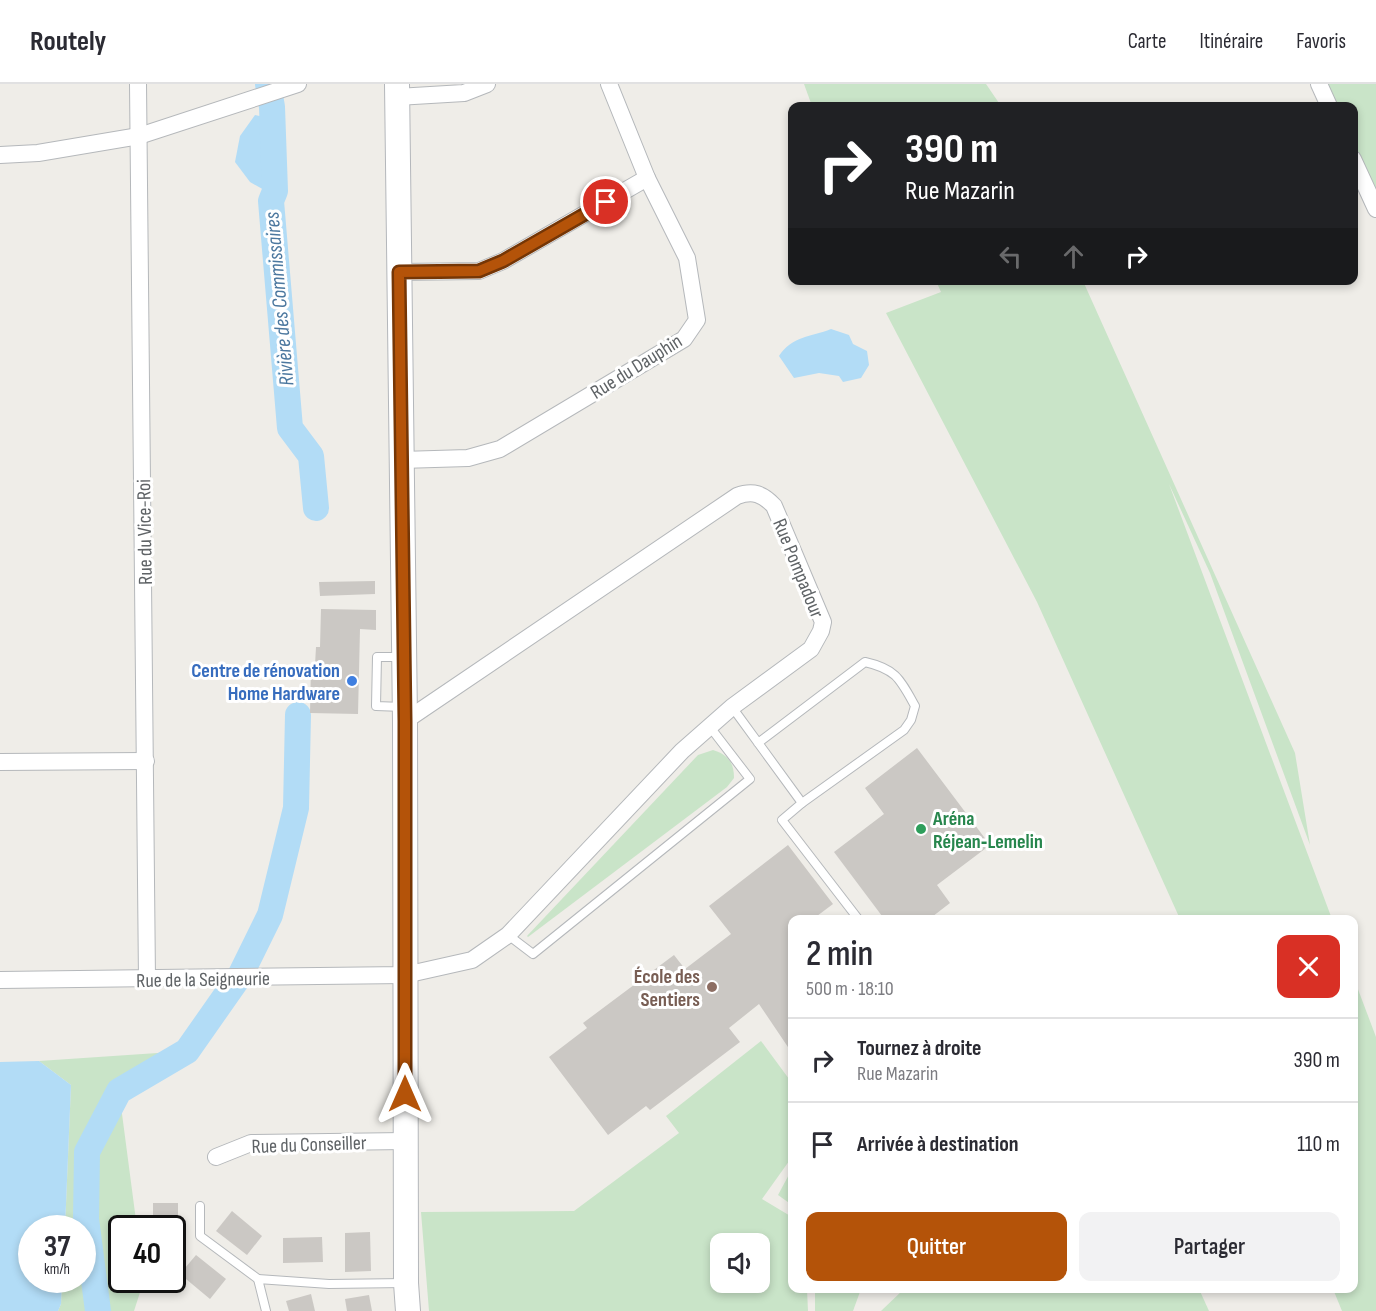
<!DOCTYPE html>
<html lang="fr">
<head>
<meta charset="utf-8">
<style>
  body { margin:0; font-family:"Sofia Sans Condensed",sans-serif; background:#f2f2f3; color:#2b2b33; height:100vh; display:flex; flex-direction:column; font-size:22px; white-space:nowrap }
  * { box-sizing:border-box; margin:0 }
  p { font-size:20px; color:#7c7c81 }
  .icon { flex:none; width:33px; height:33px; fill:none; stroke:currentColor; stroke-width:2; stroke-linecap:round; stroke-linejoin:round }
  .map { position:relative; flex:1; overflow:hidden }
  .sheet { position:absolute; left:788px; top:831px; width:570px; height:378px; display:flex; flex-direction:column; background:#fff; border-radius:12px; box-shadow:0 3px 9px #0003 }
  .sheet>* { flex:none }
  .guide { position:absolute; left:788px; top:18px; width:570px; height:183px; border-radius:12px; box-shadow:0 3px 9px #0003; background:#202124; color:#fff; overflow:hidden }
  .buttons { position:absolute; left:710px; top:1149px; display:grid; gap:12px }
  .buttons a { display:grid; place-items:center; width:60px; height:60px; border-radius:12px; background:#fff; box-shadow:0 3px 9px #0003; font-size:30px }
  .speed { position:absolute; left:18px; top:1131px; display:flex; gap:12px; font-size:30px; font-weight:700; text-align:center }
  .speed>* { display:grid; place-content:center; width:78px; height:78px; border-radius:50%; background:#fff; box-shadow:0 3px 9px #0003; line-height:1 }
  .speed small { font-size:15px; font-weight:400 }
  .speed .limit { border:3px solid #111; border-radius:9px; background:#fff; color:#111 }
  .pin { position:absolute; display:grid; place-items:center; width:51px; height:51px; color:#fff; margin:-26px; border:3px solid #fff; border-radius:50%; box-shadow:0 2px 6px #0007 }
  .me { position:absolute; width:66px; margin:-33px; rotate:0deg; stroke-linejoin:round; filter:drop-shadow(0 0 4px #0008) }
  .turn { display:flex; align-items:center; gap:21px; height:126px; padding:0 18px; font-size:27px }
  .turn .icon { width:78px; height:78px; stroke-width:2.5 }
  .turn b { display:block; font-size:42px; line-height:51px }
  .lanes { display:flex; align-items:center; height:57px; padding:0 18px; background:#0003; justify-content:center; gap:30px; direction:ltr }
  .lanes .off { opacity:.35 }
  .round { display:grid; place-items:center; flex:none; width:63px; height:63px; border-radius:12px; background:#f2f2f3 }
  .summary { display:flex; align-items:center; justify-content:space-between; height:102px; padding:0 18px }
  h1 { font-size:36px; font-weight:600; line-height:45px }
  .button { display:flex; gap:12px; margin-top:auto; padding:12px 18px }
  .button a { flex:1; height:69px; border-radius:12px; background:#b45309; color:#fff; font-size:24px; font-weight:600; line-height:69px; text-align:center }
  .button a+a { background:#f2f2f3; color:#2b2b33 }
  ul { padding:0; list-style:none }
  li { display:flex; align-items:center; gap:18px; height:84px; padding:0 18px; border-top:2px solid #e1e1e2 }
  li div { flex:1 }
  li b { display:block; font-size:22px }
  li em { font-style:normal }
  header { display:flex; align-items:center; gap:36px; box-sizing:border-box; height:84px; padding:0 30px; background:#fff; border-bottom:2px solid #e1e1e2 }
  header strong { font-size:28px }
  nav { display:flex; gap:33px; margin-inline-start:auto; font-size:21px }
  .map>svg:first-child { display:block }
  .green { fill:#c9e4c8; fill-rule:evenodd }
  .water { fill:#b2dcf6 }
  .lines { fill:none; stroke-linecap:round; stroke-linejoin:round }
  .river { stroke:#b2dcf6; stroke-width:26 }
  .building { fill:#cbc8c4 }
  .lane-casing { stroke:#b5b8bb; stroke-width:10 }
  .street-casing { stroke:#b5b8bb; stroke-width:18 }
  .secondary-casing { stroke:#b4b7bb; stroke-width:26 }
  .lane { stroke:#fff; stroke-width:8 }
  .street { stroke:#fff; stroke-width:16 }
  .secondary { stroke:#fff; stroke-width:24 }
  .route-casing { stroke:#753606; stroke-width:15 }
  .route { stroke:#b45309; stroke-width:10 }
  .shop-dot { fill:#3f7fe0; stroke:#fff; stroke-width:2 }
  .leisure-dot { fill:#2e9e5b; stroke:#fff; stroke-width:2 }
  .education-dot { fill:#8d6e63; stroke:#fff; stroke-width:2 }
  .labels { text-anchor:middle; stroke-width:6; stroke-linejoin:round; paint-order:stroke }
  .street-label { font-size:20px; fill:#5f6366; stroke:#fff }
  .shop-label { font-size:20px; font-weight:bold; fill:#366cbe; stroke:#fff; text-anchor:end }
  .leisure-label { font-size:20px; font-weight:bold; fill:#27864d; stroke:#fff; text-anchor:start }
  .education-label { font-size:20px; font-weight:bold; fill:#785e54; stroke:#fff; text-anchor:end }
  .water-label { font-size:21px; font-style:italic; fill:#4c789f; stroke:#fff }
</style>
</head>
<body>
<header>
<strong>Routely</strong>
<nav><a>Carte</a><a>Itinéraire</a><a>Favoris</a></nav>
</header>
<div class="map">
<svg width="1376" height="1227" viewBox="0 0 1376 1227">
  <rect width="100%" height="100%" fill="#efede8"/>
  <g class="green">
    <polygon points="804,0 986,0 1001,22 812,22"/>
    <polygon points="1319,0 1376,0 1376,125 1353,75 1353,22 1329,22"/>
    <polygon points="936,197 1083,197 1295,669 1310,761 1210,489 1169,400 1332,835 1180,835 1037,518 886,229 941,208"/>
    <path d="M 713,666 C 728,671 734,678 734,694 L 727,703 L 528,853 L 527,852 L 698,671 Z"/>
    <polygon points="1353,892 1376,953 1376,1227 1342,1227 1333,1205 1353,1204"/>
    <path d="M 761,957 L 792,999 L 792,1073 L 762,1115 L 792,1133 L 792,1204 L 807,1205 L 808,1227 L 429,1227 L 421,1128 L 574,1127 L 679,1049 L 666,1032 ZM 720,1160 L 759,1160 L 759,1198 L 720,1198 Z"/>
    <polygon points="187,967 119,1007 137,1144 122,1144 122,1196 144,1196 134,1227 58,1227 61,1220 62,1196 82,1196 82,1144 65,1144 71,1001 39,977"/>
    <polygon points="792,1085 792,1121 778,1111"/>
    <polygon points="815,1205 815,1204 861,1205 853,1227 815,1227"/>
    <polygon points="904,1205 1199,1205 1209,1227 881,1227"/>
  </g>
  <g class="water">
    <polygon points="255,31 282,37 285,52 283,87 266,107 250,98 235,78 240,52"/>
    <path d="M 831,245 L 849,251 L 853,260 L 867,267 L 869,281 L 861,294 L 843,298 L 839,292 L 819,289 L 794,294 L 779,272 C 792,252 811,253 831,245 Z"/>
    <polygon points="39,977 71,1001 65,1144 32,1144 32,1196 62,1196 61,1220 58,1227 0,1227 0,978"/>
  </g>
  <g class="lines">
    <g class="river">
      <polyline points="268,0 272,23 275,107 271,117 290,344 311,372 316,424"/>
      <polyline points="98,1227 86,1135 87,1068 119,1007 187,967 241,890 270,831 296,724 298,631"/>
    </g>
  </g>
  <g class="building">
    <polygon points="375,497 375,510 320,512 319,498"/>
    <polygon points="321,525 376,526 376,546 360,545 358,630 310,629 311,581 315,581 316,563 320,563"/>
    <polygon points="917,664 990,761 937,801 950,819 928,836 885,836 834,768 884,730 865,704"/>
    <polygon points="788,761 833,820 817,832 819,836 792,836 792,969 759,920 729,944 740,958 650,1026 646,1022 608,1051 549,973 587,944 583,939 674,871 685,885 731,850 709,822"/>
    <polygon points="153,1119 178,1119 178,1158 172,1158 172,1144 153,1144"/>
    <polygon points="232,1127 262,1152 247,1171 216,1147"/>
    <polygon points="370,1148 371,1187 345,1188 345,1149"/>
    <polygon points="322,1153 323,1178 283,1179 283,1154"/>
    <polygon points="196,1171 226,1195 210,1215 180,1190"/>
    <polygon points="311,1210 315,1227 289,1227 286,1217"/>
    <polygon points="369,1211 372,1227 347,1227 345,1215"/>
  </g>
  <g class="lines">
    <g class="lane-casing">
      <g id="lane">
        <polyline points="403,623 376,622 377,573 404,573"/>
        <path d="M 732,623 L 802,719 L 904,646 L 911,636 L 915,622 C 900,595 896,585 865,578 L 758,659"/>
        <polyline points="802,719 782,736 859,836"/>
        <polyline points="508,851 533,870 750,695 710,643"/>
        <polyline points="200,1122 200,1152 258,1195"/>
        <polyline points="266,1227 258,1195 329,1200 405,1199"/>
      </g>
    </g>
    <g class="street-casing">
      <g id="street">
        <polyline points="138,0 147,896"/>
        <polyline points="1319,0 1329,22"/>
        <polyline points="397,13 464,9 487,0"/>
        <polyline points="0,71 38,69 139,52 298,0"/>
        <polyline points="1353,75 1376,125"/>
        <polyline points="399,188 479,187 503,177 647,94"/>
        <polyline points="401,376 468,374 500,365 684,255 697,236 687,174 647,94 609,0"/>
        <polyline points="0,678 146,677"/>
        <path d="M 0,896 L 405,891 L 472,876 L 508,851 L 682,667 L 732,623 L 811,565 L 821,547 L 823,538 L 774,422 C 763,410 753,406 737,412 L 405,637"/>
        <polyline points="216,1073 251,1059 405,1057"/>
      </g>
    </g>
    <g class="secondary-casing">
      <polyline id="secondary" points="397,0 405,637 406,1199 408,1227"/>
    </g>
    <use href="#lane" class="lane"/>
    <use href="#street" class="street"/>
    <use href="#secondary" class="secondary"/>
  </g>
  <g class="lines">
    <g class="route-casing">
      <polyline id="route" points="405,1010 405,637 399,188 479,187 503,177 606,118"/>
    </g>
    <use href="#route" class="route"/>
  </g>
  <circle class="shop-dot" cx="352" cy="597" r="6"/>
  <circle class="leisure-dot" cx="921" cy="745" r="6"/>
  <circle class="education-dot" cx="712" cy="903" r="6"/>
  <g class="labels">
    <g class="street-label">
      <text transform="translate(636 282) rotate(-32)" y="7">Rue du Dauphin</text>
      <text transform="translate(144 448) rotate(-91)" y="7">Rue du Vice-Roi</text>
      <text transform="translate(799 484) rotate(68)" y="7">Rue Pompadour</text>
      <text transform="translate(203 895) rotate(-1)" y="7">Rue de la Seigneurie</text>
      <text transform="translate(309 1060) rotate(-2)" y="7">Rue du Conseiller</text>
    </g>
    <g class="shop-label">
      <text x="340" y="593">Centre de rénovation<tspan x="340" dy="23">Home Hardware</tspan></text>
    </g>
    <g class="leisure-label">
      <text x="933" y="741">Aréna<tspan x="933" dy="23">Réjean‑Lemelin</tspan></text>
    </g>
    <g class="education-label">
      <text x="700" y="899">École des<tspan x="700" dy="23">Sentiers</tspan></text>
    </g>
    <g class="water-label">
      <text transform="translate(279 215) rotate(-95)" y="7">Rivière des Commissaires</text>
    </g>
  </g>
</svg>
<div class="buttons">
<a><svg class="icon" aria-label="sound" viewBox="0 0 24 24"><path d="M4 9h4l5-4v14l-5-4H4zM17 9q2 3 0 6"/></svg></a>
</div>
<div class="speed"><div>37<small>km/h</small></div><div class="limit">40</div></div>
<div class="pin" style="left:606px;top:118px;background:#d93025"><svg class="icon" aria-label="arrive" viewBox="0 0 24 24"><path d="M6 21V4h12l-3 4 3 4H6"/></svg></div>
<svg class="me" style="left:405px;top:1010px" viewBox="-20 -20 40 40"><path d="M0-17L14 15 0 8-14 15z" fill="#b45309" stroke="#fff" stroke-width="4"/></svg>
<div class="guide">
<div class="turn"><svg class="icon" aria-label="right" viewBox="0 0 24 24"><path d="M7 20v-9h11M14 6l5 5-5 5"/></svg><div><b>390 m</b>Rue Mazarin</div></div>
<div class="lanes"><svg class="icon off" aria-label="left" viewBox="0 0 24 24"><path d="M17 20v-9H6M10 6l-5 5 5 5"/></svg><svg class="icon off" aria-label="ahead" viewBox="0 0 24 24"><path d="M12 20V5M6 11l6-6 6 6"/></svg><svg class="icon" aria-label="right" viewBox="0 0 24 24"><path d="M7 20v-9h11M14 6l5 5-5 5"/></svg></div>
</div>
<section class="sheet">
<div class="summary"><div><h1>2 min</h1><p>500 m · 18:10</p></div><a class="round" style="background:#d93025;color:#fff"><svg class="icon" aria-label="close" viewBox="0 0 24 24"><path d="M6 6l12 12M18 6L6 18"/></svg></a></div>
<ul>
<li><svg class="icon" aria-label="right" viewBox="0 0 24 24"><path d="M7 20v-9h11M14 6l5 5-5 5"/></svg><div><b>Tournez à droite</b><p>Rue Mazarin</p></div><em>390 m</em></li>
<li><svg class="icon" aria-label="arrive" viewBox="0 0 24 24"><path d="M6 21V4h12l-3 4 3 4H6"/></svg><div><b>Arrivée à destination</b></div><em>110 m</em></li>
</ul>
<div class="button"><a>Quitter</a><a>Partager</a></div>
</section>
</div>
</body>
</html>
